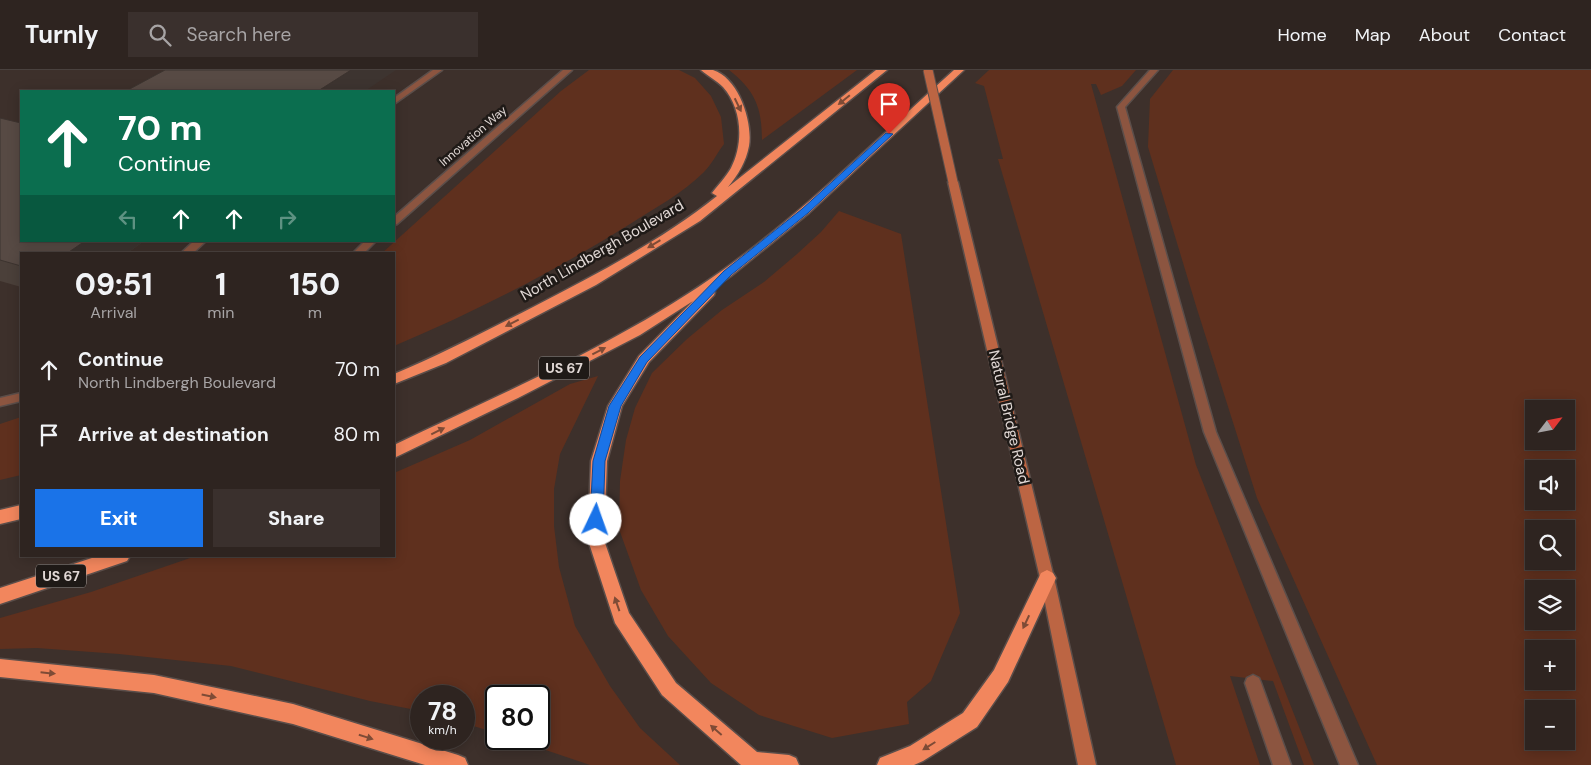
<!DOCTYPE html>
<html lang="en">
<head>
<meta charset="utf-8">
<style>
  body { margin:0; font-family:"DM Sans",sans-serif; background:#3a302d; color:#f1f3f6; height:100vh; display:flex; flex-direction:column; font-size:19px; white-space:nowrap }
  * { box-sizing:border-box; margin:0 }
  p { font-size:16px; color:#a7a4a5 }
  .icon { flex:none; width:28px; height:28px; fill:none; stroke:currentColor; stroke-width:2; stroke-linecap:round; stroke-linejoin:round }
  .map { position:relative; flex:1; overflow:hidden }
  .side { position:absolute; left:20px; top:182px; width:375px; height:305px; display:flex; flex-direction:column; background:#2e2420; border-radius:0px; box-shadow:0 2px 12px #0003,0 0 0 1px #49413e }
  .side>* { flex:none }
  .guide { position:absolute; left:20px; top:20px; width:375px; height:152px; border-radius:0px; box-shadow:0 2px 12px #0003,0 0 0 1px #49413e; background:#0b6e4f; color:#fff; overflow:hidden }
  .needle { width:32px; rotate:58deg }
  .fabs { position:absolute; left:1525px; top:330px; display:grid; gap:10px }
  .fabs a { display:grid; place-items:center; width:50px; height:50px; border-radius:0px; background:#2e2420; box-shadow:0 2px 12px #0003,0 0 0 1px #49413e; font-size:25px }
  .speed { position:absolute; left:410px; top:615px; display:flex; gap:10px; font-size:25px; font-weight:700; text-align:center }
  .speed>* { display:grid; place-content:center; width:65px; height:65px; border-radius:50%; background:#2e2420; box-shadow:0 2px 12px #0003,0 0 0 1px #49413e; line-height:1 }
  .speed small { font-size:12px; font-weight:400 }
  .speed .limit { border:2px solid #111; border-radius:8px; background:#fff; color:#111 }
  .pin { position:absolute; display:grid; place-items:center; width:42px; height:42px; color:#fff; margin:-51px -21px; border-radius:50% 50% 50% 0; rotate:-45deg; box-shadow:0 0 5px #0007 }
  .pin .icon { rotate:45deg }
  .me { position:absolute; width:55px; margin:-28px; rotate:3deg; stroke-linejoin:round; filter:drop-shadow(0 0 4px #0008) }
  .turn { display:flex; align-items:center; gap:18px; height:105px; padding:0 15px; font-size:22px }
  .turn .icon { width:65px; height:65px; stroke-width:2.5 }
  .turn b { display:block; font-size:35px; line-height:42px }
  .lanes { display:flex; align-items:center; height:48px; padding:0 15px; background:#0003; justify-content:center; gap:25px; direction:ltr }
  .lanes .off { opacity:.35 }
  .eta { display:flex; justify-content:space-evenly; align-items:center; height:85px; text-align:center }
  .eta b { font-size:30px; font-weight:800; line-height:35px }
  .primary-button { display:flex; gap:10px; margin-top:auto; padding:10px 15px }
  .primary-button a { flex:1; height:58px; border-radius:0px; background:#1a73e8; color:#fff; font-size:20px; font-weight:800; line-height:58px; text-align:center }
  .primary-button a+a { background:#3a302d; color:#f1f3f6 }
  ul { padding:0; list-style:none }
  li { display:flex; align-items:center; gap:15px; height:65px; padding:0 15px }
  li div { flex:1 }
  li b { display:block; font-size:19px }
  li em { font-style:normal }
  header { display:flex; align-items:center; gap:30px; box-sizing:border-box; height:70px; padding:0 25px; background:#2e2420; border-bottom:1px solid #49413e }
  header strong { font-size:24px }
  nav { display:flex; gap:28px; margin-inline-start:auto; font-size:18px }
  .search { width:350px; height:45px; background:#3a302d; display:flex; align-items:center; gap:12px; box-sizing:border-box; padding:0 18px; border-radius:0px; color:#a7a4a5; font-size:19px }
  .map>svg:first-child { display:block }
  .green { fill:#5f301e; fill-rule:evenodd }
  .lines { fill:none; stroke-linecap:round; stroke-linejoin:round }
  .lane-casing { stroke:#5b4e4a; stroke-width:3 }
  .street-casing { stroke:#5b4e4a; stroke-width:3 }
  .secondary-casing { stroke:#5b4e4a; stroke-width:3 }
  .highway-casing { stroke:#5b4e4a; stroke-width:3 }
  .lane { fill:#8c5540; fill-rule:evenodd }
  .street { fill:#8c5540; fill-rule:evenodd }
  .secondary { fill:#bc6543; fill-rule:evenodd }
  .highway { fill:#f2865d; fill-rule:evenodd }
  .secondary-bridge-casing { stroke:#5b4e4a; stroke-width:11; stroke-linecap:butt }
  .secondary-bridge { stroke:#bc6543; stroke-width:9 }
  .wall { fill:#4b403a }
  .shaded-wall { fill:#3d3430 }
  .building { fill:#574a44; stroke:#3d3430 }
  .oneway { fill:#7e4b36 }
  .route { fill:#1a73e8; stroke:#114b97 }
  .labels { text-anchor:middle; stroke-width:5; stroke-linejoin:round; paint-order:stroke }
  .far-street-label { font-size:12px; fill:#e1d8d5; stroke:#1f1a17 }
  .shield { fill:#1f1a17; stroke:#a79f9c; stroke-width:1 }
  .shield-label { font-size:14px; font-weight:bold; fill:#e1d8d5 }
  .street-label { font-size:15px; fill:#e1d8d5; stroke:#1f1a17 }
</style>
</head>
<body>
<header>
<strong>Turnly</strong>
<div class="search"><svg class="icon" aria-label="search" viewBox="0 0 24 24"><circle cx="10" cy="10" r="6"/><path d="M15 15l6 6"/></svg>Search here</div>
<nav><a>Home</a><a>Map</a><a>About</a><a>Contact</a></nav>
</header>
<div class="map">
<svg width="1591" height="695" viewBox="0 0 1591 695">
  <rect width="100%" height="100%" fill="#3d302b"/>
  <g class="green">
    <path d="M 589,0 L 679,0 L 695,8 L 711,26 L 721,47 L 724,74 C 717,83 712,94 704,102 C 683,123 655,138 630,154 C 555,201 475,242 394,276 L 394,184 L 381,184 L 561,21 Z"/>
    <path d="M 729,0 L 857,0 L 762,70 C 762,38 755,20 729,0 Z"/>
    <polygon points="989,0 1136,0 1122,16 1101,25 1096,14 1091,14 1196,395 1314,695 1304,695 1273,611 1230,606 1260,695 1176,695 998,89 1003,89 984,16 975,13"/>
    <path d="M 1173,0 L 1591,0 L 1591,695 L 1377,695 L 1257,428 L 1197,239 L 1148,77 L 1150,29 ZM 1534,339 L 1566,339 L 1566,371 L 1534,371 ZM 1534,399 L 1566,399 L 1566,431 L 1534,431 ZM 1534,459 L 1566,459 L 1566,491 L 1534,491 ZM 1534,519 L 1566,519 L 1566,551 L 1534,551 ZM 1534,579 L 1566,579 L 1566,611 L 1534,611 ZM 1534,639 L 1566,639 L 1566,671 L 1534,671 Z"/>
    <polygon points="839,141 901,164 960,543 931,611 907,632 909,654 832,668 759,645 711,613 668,566 641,520 619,459 620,411 626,370 635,338 652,303 687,269 722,240 764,212 797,184 821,162"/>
    <polygon points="598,306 560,384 554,419 554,456 559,497 575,556 610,616 640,658 680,695 590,695 513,669 539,669 539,626 496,626 496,663 464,653 464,626 421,626 421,641 370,631 231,596 119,584 37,578 0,579 0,548 91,522 196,486 394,486 394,403 470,370 570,314"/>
    <polygon points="21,347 21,405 0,410 0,354"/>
  </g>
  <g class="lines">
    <g class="lane-casing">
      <g id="lane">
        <polygon points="433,0 442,0 394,34 394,28"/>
        <polygon points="1150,0 1158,0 1125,37 1216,362 1358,695 1340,695 1204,362 1117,37"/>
        <polygon points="194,171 206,171 192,184 180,184"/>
        <polygon points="21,323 21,331 0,336 0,328"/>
        <polygon points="1253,605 1259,608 1261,613 1291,695 1273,695 1245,613 1247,608"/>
      </g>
    </g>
    <g class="street-casing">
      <g id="street">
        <polygon points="563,0 572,0 397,154 394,155 394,147"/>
        <polygon points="365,171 376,171 363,184 352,184"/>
      </g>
    </g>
    <g class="secondary-casing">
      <polygon id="secondary" points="953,109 958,112 1054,508 1096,695 1078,695 1040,508 948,112"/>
    </g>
    <g class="highway-casing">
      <g id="highway">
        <path d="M 701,0 C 705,0 710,0 713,0 C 739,8 753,53 749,76 C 746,92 738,105 728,117 L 876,0 L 887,0 L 700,151 L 596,215 L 446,293 L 394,314 L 394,304 C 442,284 488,260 535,236 C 597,204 662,170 717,126 L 712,123 C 718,115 726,107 731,98 C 744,73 742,38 723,17 C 716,10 708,6 701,0 Z"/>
        <path d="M 954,0 L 964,0 L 809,143 L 731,206 L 712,219 L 715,222 L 714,225 L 649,292 L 622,336 L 607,391 L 604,470 L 629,543 L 676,613 L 757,682 L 789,685 L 796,688 L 799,695 L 741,695 L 662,625 L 615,553 L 588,470 L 591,391 L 608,336 L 639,286 L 693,231 L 640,265 L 518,328 L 394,388 L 394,375 C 505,322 622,272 723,200 C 805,141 878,68 954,0 Z"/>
        <polygon points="21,435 21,449 0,454 0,440"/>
        <polygon points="98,486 130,486 127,491 0,534 0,518"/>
        <polygon points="1047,500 1053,503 1056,508 1008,612 977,657 923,691 914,695 877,695 880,688 910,676 963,643 994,600 1041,503"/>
        <polygon points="0,589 154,605 293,634 458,685 465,688 468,695 425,695 293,654 154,623 0,607"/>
      </g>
    </g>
    <use href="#lane" class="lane"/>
    <use href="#street" class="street"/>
    <use href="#secondary" class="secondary"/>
    <use href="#highway" class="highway"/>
    <g class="secondary-bridge-casing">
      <polyline id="secondary-bridge" points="928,0 953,112"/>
    </g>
    <use href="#secondary-bridge" class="secondary-bridge"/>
  </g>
  <polygon class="wall" points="0,48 21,171 144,171 126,184 21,184 21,217 0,211"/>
  <g class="shaded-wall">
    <polygon points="351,0 396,0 365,21 318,21"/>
    <polygon points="85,171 144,171 126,184 66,184"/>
  </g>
  <g class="building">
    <polygon points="165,0 351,0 318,21 126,21"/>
    <polygon points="0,48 21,53 21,171 85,171 66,184 21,184 21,196 0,190"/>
  </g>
  <defs><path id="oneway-solid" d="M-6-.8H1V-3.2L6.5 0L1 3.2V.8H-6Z" transform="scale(1.25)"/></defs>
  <g class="oneway">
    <use href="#oneway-solid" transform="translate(844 30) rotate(141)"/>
    <use href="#oneway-solid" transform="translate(738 35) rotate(64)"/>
    <use href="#oneway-solid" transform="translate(654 174) rotate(149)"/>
    <use href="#oneway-solid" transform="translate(512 253) rotate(153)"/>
    <use href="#oneway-solid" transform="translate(599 281) rotate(-27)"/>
    <use href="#oneway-solid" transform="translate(438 361) rotate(-26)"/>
    <use href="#oneway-solid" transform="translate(617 534) rotate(-109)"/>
    <use href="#oneway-solid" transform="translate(1026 552) rotate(115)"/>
    <use href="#oneway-solid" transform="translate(48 603) rotate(6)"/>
    <use href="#oneway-solid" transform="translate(209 626) rotate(12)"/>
    <use href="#oneway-solid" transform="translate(716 660) rotate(-139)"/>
    <use href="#oneway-solid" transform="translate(366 667) rotate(17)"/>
    <use href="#oneway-solid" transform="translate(929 676) rotate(148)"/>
  </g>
  <polygon class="route" points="886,63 893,64 808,143 731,205 647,292 621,336 605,391 603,450 601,454 596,456 592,454 590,450 593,391 609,336 640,287 724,201 802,139"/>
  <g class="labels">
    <g class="far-street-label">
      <text transform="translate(473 66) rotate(-41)" y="4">Innovation Way</text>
    </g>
    <g class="shield">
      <rect x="539" y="286.5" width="50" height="23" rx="4"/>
      <rect x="36" y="494.5" width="50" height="23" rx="4"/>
    </g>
    <g class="shield-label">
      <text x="564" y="303">US 67</text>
      <text x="61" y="511">US 67</text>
    </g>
    <g class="street-label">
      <text transform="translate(602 180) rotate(-30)" y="5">North Lindbergh Boulevard</text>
      <text transform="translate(1009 347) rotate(77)" y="5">Natural Bridge Road</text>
    </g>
  </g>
</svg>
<div class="fabs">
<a><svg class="needle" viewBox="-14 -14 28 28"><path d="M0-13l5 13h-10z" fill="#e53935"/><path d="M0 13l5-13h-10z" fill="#a7a4a5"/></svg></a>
<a><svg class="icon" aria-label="sound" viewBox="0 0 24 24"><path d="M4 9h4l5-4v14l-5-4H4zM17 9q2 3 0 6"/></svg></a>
<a><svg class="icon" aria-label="search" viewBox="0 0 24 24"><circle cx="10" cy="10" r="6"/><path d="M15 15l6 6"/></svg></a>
<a><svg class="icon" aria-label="layers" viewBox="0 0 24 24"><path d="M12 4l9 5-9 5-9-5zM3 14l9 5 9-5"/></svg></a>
<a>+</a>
<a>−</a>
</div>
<div class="speed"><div>78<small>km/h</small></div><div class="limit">80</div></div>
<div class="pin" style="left:889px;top:64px;background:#d93025"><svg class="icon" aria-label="arrive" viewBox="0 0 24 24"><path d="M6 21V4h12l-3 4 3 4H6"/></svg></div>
<svg class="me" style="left:596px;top:450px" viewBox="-20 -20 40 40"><circle r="19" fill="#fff"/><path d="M0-13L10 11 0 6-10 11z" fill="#1a73e8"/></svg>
<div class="guide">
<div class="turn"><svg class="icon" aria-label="ahead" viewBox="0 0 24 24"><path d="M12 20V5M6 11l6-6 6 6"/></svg><div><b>70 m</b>Continue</div></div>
<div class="lanes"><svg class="icon off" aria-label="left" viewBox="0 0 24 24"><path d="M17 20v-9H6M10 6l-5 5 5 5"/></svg><svg class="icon" aria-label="ahead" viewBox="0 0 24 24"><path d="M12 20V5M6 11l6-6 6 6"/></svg><svg class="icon" aria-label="ahead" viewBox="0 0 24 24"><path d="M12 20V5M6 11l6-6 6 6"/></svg><svg class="icon off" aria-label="right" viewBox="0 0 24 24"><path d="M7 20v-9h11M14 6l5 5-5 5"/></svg></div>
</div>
<section class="side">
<div class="eta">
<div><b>09:51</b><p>Arrival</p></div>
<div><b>1</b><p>min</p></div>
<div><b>150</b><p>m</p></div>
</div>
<ul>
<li><svg class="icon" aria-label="ahead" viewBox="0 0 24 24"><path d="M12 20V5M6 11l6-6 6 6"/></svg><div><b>Continue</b><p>North Lindbergh Boulevard</p></div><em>70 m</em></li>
<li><svg class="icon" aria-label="arrive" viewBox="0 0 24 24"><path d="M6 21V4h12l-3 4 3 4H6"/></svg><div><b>Arrive at destination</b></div><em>80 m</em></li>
</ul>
<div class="primary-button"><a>Exit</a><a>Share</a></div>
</section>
</div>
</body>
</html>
